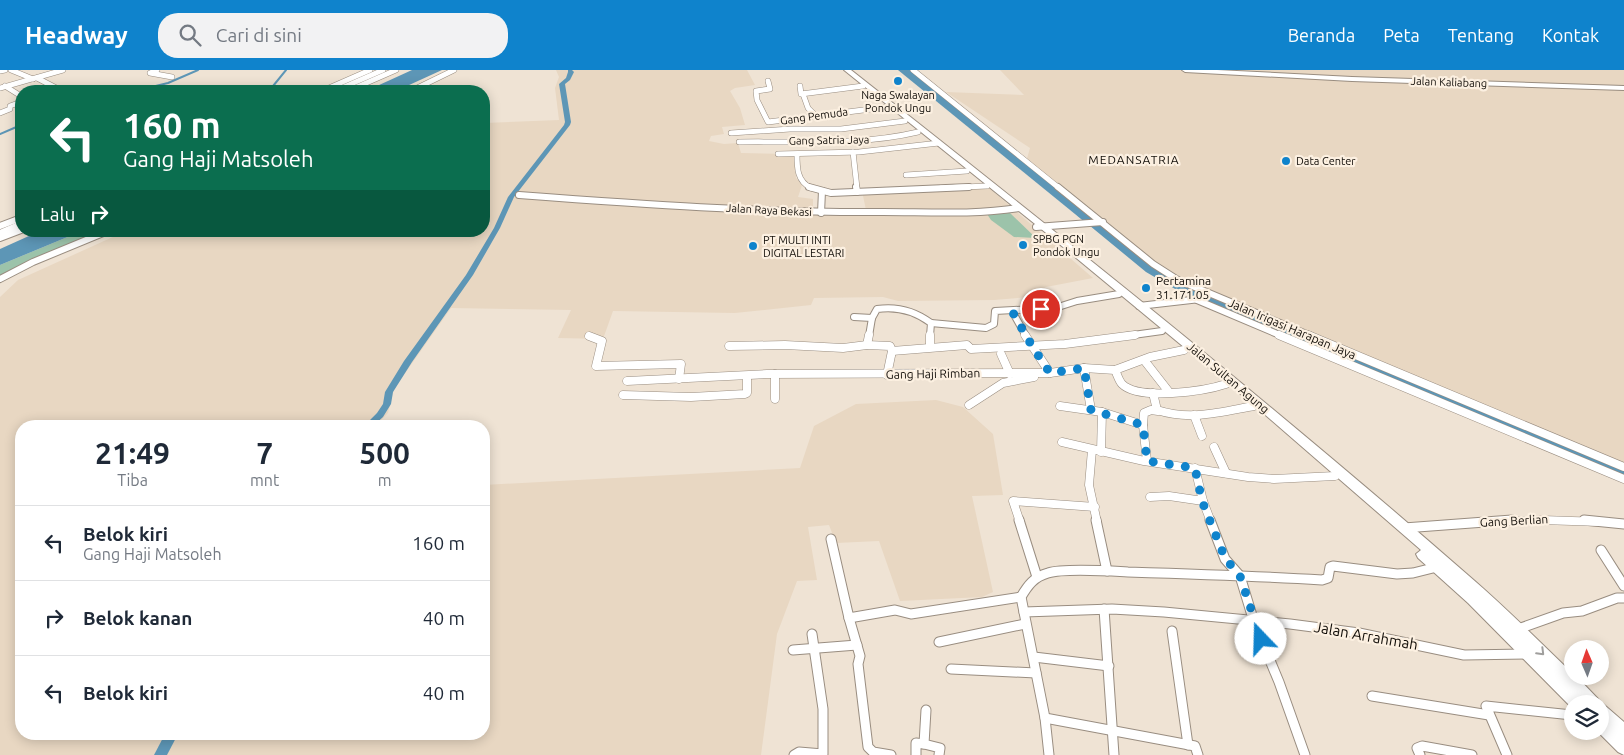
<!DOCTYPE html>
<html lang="id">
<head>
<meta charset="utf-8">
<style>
  body { margin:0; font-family:Ubuntu,sans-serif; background:#f2f2f3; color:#1f2937; height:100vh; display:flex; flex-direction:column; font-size:19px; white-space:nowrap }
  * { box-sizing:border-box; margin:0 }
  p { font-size:16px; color:#747a83 }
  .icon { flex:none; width:28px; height:28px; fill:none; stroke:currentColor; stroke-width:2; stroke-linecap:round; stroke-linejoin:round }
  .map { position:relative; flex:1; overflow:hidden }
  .panel { position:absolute; left:15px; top:350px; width:475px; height:320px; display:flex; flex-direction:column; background:#fff; border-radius:20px; box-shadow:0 2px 12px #0003 }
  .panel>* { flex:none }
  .hud { position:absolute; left:15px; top:15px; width:475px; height:152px; border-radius:20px; box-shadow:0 2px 12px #0003; background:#0b6e4f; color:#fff; overflow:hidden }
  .needle { width:32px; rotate:358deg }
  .tools { position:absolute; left:1564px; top:570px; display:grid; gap:10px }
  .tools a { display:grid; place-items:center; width:45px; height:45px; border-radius:50%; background:#fff; box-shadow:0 2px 12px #0003; font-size:25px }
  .pin { position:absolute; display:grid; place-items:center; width:42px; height:42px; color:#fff; margin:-21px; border:2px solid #fff; border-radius:50%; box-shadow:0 1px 5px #0007 }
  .me { position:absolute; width:55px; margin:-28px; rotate:339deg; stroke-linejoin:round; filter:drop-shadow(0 0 4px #0008) }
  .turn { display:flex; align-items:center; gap:18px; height:105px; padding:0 25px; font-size:22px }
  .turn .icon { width:65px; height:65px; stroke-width:2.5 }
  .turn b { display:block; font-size:35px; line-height:42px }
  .then { display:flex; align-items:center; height:48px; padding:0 25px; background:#0003; gap:10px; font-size:19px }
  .eta { display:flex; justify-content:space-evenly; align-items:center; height:85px; text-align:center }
  .eta b { font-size:30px; font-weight:700; line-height:35px }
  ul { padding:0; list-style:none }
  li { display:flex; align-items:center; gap:15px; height:75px; padding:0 25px; border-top:1px solid #e0e1e3 }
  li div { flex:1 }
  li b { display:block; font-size:19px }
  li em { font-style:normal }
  header { display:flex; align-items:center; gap:30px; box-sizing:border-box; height:70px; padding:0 25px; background:#0f83cc; color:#fff }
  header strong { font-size:24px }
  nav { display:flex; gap:28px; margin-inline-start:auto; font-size:18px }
  .search { width:350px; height:45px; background:#f2f2f3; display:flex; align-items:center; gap:12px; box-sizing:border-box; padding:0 18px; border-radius:20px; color:#747a83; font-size:19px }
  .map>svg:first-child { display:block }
  .built { fill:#e8d7c2 }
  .green { fill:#9cc3aa }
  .water { fill:#5d96b6 }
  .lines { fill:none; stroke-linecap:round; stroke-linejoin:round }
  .stream { stroke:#5d96b6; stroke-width:2 }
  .canal { fill:#5d96b6; fill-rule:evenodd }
  .river { fill:#5d96b6; fill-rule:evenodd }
  .minor-far3-casing { stroke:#998d80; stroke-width:6 }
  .minor-far2-casing { stroke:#998d80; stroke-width:8 }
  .minor-far1-casing { stroke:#998d80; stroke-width:9 }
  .minor-casing { stroke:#998d80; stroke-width:11 }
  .major-casing { stroke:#998d80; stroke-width:2 }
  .highway-casing { stroke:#998d80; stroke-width:2 }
  .minor-far3 { stroke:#fff; stroke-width:5 }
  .minor-far2 { stroke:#fff; stroke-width:6 }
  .minor-far1 { stroke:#fff; stroke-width:8 }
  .minor { stroke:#fff; stroke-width:9 }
  .major { fill:#fff; fill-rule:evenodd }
  .highway { fill:#fff; fill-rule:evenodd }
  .oneway { stroke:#a09f9d }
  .route { stroke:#0f83cc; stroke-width:9; stroke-dasharray:0 16.2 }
  .poi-dot { fill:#0f83cc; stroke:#fcf0e1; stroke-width:2 }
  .labels { text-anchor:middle; stroke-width:4.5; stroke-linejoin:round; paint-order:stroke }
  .far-street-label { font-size:11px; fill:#120e09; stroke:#fcf0e1 }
  .far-poi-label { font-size:11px; fill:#120e09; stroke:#fcf0e1; text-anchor:start }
  .far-quarter-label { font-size:12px; letter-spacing:1px; fill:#120e09; stroke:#fcf0e1 }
  .poi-label { font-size:12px; fill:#120e09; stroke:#fcf0e1; text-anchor:start }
  .street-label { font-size:12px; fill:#120e09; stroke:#fcf0e1 }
  .near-street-label { font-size:15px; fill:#120e09; stroke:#fcf0e1 }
</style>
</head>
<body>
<header>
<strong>Headway</strong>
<div class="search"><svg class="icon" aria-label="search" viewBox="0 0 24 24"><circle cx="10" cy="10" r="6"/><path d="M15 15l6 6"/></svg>Cari di sini</div>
<nav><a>Beranda</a><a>Peta</a><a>Tentang</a><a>Kontak</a></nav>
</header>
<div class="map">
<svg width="1624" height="685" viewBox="0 0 1624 685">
  <rect width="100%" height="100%" fill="#efe3d4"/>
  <g class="built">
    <polygon points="556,0 747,0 755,15 735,18 730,21 740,38 745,55 722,57 724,64 711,66 709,71 724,74 738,73 741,83 794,84 796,108 802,115 798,127 813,129 813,143 866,140 862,121 987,116 1093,208 1046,217 1028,227 994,230 898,231 883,227 814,228 811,235 735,243 613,241 603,269 558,268 571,240 451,238 394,319 388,343 375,356 21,356 21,664 484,664 484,415 800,398 814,356 856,334 936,330 963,337 993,364 1003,425 972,426 993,522 982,527 900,531 879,471 836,473 829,455 808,457 817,510 797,511 777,564 761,685 0,685 0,227 18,210 126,161 484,161 484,53 559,50 555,18 559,7"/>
    <polygon points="1000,0 1624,0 1624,397 1165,202 1026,92 1030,78 946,22 1024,25"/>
  </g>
  <g class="green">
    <polygon points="1010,143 1036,168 1014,167 991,150 987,144"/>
    <polygon points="82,161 107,161 0,209 0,195"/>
  </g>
  <g class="water">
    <polygon points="412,0 442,0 396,21 366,21"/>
    <polygon points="898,0 913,0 1103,152 1086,153"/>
    <polygon points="40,161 82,161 0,195 0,179"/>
  </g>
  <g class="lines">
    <g class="stream">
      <polyline points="135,21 168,13 198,0"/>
      <polyline points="269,21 286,0"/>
      <polyline points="0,64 21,55"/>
    </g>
    <g class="canal">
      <polygon points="568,0 572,0 574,2 570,10 565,14 571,52 570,55 514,127 500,158 473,205 412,292 393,322 391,334 383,347 373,356 364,356 377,343 383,334 385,322 404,291 466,205 494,158 508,127 564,55 565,52 559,14 566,8 568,2"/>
      <polygon points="165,664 178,664 167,685 154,685"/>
    </g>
    <polygon class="river" points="1082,141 1086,142 1154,198 1190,219 1624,398 1624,409 1182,223 1146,202 1078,146 1077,144 1078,142"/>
    <g class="minor-far3-casing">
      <g id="minor-far3">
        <polyline points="11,0 33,9"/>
        <polyline points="157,0 150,3 172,7"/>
        <polyline points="913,0 1059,118"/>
        <polyline points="0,1 5,0"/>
        <polyline points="37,8 62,21"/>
        <polyline points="768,11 770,19 756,21 757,30 768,52 887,37"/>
        <polyline points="5,16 21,26"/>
        <polyline points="800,16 801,24 863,16"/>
        <polyline points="0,18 63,0"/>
        <polyline points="322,21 370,0"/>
        <polyline points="335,21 383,0"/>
        <polyline points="348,21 396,0"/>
        <polyline points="411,21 454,0"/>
        <polyline points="803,24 808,38 815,45"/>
        <polyline points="0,43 10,39 10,36 21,32"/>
        <polyline points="731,63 790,59 841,59 905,51"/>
        <path d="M 739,72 C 799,71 859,76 918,62"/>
        <polyline points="853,82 857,118"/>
        <polyline points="778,84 859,82 939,73"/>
        <path d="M 797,84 C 797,98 797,111 811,118"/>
        <polyline points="906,105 967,101"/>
        <polyline points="941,118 987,116"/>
      </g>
    </g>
    <g class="minor-far2-casing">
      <g id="minor-far2">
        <polyline points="809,117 831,123 969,117"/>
        <polyline points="856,117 857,122"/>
        <polyline points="1058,117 1153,194 1178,210 1311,266"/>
        <path d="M 519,125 C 640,134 761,143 883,142 C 928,142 974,145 1019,138"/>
        <polyline points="821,143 822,121"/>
        <polyline points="0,156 21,148"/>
        <polyline points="1036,157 1103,152"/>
        <polyline points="0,163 21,154"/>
        <polyline points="0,168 21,160"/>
        <polyline points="0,209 33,192 108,161"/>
        <polyline points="1197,230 1282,266"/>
        <polyline points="1139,236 1200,229"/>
        <polyline points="1012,241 1026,266"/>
        <polyline points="854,247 872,248"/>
        <polyline points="931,253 986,258 994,254 995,241 1055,238 1077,231 1119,224"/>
        <path d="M 869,266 L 872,248 L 877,239 C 897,236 915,241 931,253 L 930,266"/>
        <polyline points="1126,266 1162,261"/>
      </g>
    </g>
    <g class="minor-far1-casing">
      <g id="minor-far1">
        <polyline points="1025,265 1050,303"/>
        <polyline points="1279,265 1624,409"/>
        <polyline points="1308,265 1624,397"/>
        <polyline points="589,266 602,271 596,296 681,294 679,309"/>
        <polyline points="867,275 869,265"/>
        <polyline points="729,276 785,275 843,278 867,275 890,276 892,281 887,305"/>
        <polyline points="930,276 930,265"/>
        <polyline points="892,281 967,275 971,279 1065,274 1135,265"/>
        <polyline points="1001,284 1010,304"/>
        <polyline points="1144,290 1169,322"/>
        <polyline points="1084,298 1091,340"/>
        <path d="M 1115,300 C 1117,304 1119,311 1122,314 C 1139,331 1205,321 1226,314"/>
        <polyline points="775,304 775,329"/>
        <polyline points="627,311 767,304 1050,303 1084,298 1115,300 1150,287 1184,280"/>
        <path d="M 1153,323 L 1157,340 C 1190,351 1221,342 1254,336"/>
        <polyline points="623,325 691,327 745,324 747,323 747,306"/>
        <polyline points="969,335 1003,313 1034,307"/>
        <polyline points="1060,336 1102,342 1101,382"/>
        <polyline points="1102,342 1143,355"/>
        <polyline points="1194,345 1202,366"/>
        <polyline points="1062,372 1144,391 1248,407 1274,409 1335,406"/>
        <polyline points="1214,377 1226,403"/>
        <polyline points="1092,380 1089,415 1097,452"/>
        <polyline points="1147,391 1143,355 1144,343 1151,340 1158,341"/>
        <polyline points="1150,427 1169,426 1203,431 1195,398"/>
        <polyline points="1203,431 1211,452"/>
        <polyline points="1020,452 1013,431 1095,437"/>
        <polyline points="1490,452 1542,450 1602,452"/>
      </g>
    </g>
    <g class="minor-casing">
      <g id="minor">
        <polyline points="1019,450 1037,507"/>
        <polyline points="1096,450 1107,501"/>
        <polyline points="1210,450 1225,489 1240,506 1254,552 1279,612 1305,685"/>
        <polyline points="1584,450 1624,454"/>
        <polyline points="1404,458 1512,450"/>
        <polyline points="831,469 849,548 895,540 911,544 1021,527"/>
        <polyline points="1601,480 1624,516"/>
        <polyline points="1104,539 1114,685"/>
        <polyline points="1024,542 1112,539 1164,542 1290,554 1359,563 1464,585 1528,584"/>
        <polyline points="849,548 860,586 858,594 868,677 873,682 891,685"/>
        <polyline points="1518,559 1563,543 1582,541 1617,528 1624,528"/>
        <polyline points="1172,561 1188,675"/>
        <polyline points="939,572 1025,554"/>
        <polyline points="793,580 857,575"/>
        <polyline points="1034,587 1109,596"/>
        <polyline points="951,599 1036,603"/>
        <polyline points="1372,626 1489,645"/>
        <polyline points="926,640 924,674 940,678 939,685"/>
        <polyline points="1045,648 1195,676 1198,685"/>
        <polyline points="794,685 799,682 823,684 823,639 812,564"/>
        <polyline points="916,685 916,673 924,674"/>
        <path d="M 1049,685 L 1045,648 L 1021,527 C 1028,515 1034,507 1048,503 C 1064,498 1110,501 1128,502 C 1193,504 1257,506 1322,510 L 1328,508 L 1330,497 L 1333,496 L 1397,504 L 1413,503 L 1437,497"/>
        <polyline points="1420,685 1417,678 1422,676 1472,685"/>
        <polyline points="1507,685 1486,636 1572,645"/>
      </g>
    </g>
    <g class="major-casing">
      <polygon id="major" points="1182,0 1217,0 1352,7 1624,16 1624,20 1352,11 1185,2"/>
    </g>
    <g class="highway-casing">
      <path id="highway" d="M 844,0 L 851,0 C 1060,165 1269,331 1469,506 C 1505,537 1538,570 1572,603 L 1572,606 L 1576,606 L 1602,633 L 1624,652 L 1624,685 L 1618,682 L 1597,661 L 1600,661 L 1600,634 L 1572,634 L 1572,638 L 1468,533 L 1418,488 L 1416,484 L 1421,480 L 1255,336 L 1040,158 Z"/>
    </g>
    <use href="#minor-far3" class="minor-far3"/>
    <use href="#minor-far2" class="minor-far2"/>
    <use href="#minor-far1" class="minor-far1"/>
    <use href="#minor" class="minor"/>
    <use href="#major" class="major"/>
    <use href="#highway" class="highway"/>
  </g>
  <defs><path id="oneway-chevron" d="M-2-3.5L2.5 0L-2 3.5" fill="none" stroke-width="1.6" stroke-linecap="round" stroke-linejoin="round" transform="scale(1.25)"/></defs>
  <use class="oneway" href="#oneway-chevron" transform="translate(1541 582) rotate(45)"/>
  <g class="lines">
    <polyline class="route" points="1041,239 1012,241 1032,276 1050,303 1084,298 1091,340 1143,355 1147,391 1195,398 1202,431 1225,488 1240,506 1261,569"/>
  </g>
  <g class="poi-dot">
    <circle cx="898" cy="11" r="5"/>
    <circle cx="1286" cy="91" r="5"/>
    <circle cx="1023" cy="175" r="5"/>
    <circle cx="753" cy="176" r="5"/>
    <circle cx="1146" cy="218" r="5"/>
  </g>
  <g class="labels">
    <g class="far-street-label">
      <text transform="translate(1449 12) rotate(2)" y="4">Jalan Kaliabang</text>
      <text transform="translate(814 46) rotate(-8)" y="4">Gang Pemuda</text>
      <text transform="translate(829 70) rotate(-1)" y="4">Gang Satria Jaya</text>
      <text transform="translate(769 140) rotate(3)" y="4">Jalan Raya Bekasi</text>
    </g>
    <g class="far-poi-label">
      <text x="898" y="29" text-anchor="middle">Naga Swalayan<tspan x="898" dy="13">Pondok Ungu</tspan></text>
      <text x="1296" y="95">Data Center</text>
      <text x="1033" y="173">SPBG PGN<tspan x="1033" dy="13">Pondok Ungu</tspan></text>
      <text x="763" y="174">PT MULTI INTI<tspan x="763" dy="13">DIGITAL LESTARI</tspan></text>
    </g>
    <g class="far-quarter-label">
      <text x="1134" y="94">MEDANSATRIA</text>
    </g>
    <g class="poi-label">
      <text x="1156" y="215">Pertamina<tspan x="1156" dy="14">31.171.05</tspan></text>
    </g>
    <g class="street-label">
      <text transform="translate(1292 259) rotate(23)" y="4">Jalan Irigasi Harapan Jaya</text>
      <text transform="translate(933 304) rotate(-1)" y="4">Gang Haji Rimban</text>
      <text transform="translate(1228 308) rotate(40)" y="4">Jalan Sultan Agung</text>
      <text transform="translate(1514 451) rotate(-3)" y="4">Gang Berlian</text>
    </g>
    <g class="near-street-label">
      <text transform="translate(1366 566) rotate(10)" y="5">Jalan Arrahmah</text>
    </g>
  </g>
</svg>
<div class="tools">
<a><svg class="needle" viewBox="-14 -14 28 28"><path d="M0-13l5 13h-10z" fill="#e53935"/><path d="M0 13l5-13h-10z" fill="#747a83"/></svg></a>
<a><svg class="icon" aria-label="layers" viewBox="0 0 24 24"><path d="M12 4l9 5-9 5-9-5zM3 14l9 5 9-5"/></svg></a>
</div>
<div class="pin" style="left:1041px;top:239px;background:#d93025"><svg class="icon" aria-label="arrive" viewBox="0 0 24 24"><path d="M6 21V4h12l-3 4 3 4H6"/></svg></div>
<svg class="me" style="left:1261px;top:569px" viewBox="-20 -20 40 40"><circle r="19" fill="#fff"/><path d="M0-13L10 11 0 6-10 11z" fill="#0f83cc"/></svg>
<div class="hud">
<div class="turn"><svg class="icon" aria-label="left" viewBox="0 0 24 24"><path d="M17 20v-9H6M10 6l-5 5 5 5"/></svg><div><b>160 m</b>Gang Haji Matsoleh</div></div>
<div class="then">Lalu<svg class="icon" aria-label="right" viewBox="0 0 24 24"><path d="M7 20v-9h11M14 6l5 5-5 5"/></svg></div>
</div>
<section class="panel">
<div class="eta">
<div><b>21:49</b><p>Tiba</p></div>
<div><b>7</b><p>mnt</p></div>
<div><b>500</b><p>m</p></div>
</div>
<ul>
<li><svg class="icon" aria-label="left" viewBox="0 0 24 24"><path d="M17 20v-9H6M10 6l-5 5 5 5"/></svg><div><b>Belok kiri</b><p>Gang Haji Matsoleh</p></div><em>160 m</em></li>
<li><svg class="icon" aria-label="right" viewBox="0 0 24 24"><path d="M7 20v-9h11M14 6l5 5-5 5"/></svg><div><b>Belok kanan</b></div><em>40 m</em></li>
<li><svg class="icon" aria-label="left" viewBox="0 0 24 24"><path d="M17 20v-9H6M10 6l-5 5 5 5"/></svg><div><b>Belok kiri</b></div><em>40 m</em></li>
</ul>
</section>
</div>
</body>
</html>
